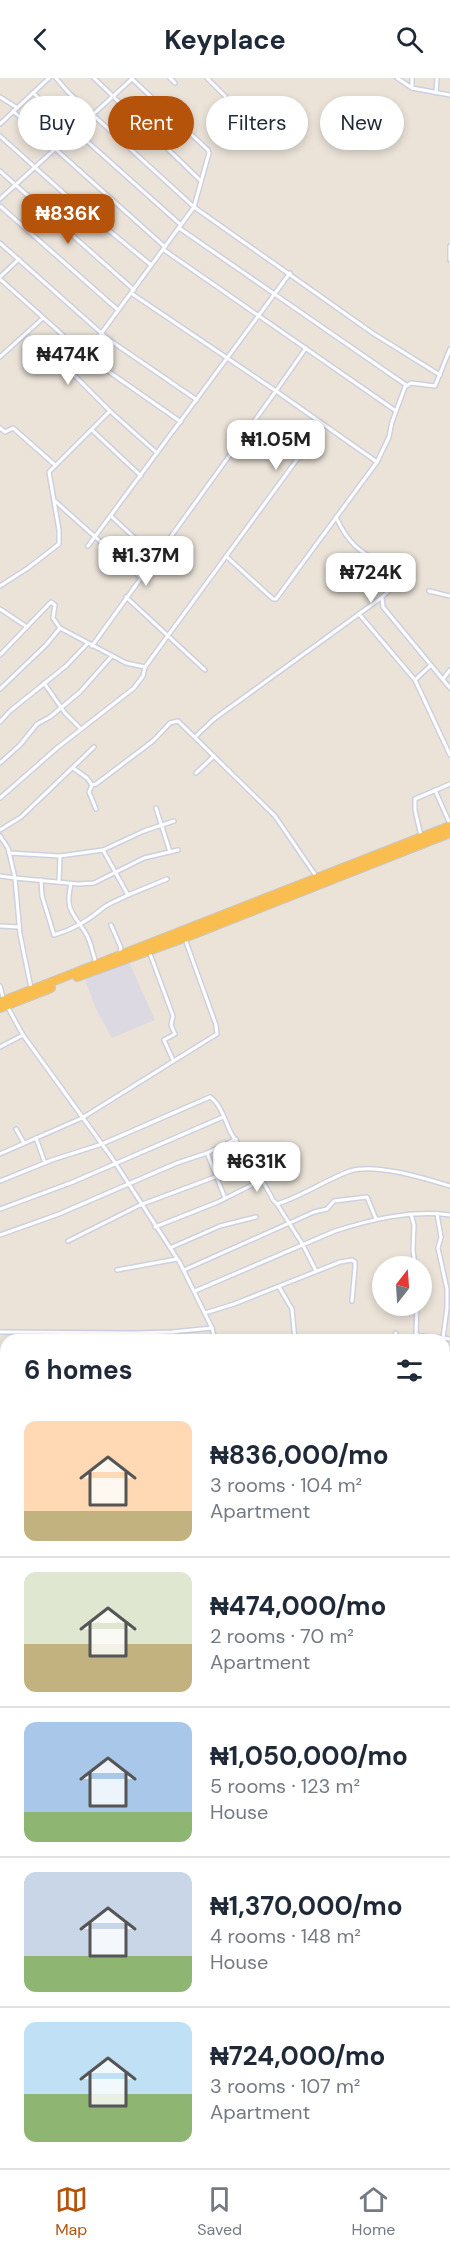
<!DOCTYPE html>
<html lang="en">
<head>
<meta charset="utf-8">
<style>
	:root { --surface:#fff; --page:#f6f6f7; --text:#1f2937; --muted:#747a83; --line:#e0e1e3; --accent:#b45309 }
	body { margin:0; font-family:"DM Sans",sans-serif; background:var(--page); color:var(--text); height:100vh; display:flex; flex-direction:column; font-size:22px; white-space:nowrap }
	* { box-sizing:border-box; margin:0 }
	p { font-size:20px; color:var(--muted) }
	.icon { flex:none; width:33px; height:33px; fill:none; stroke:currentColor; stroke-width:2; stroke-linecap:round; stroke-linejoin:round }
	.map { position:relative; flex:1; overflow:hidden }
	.drawer { position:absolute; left:0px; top:1256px; width:450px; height:836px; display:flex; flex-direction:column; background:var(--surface); border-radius:18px 18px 0 0; box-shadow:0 3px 9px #0003 }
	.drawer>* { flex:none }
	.banner { position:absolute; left:18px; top:18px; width:414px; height:54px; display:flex; gap:12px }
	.needle { width:39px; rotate:17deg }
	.controls { position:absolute; left:372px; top:1178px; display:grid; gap:12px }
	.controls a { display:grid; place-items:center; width:60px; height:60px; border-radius:50%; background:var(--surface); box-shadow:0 3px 9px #0003; font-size:30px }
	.price { position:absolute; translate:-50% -51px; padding:0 14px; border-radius:12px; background:#fff; color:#222; font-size:20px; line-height:39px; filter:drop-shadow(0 2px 3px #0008) }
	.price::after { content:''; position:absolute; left:50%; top:36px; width:18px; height:14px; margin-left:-9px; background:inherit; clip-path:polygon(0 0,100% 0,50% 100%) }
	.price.on { background:var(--accent); color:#fff }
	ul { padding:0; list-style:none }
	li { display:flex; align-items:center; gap:18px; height:150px; padding:0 24px }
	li+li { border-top:2px solid var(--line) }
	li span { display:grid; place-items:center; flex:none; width:168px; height:120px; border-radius:12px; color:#555 }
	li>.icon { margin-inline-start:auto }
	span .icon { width:72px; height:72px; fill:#fffc; stroke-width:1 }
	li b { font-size:26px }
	h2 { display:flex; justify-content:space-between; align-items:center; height:72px; padding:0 24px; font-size:26px }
	.chip { padding:0 21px; border-radius:27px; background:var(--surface); box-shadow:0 3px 9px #0003; font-size:21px; line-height:54px }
	.chip.on { background:var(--accent); color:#fff }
	header { display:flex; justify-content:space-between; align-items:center; height:78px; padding:0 24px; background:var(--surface); font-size:27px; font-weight:700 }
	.tabs { display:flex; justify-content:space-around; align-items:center; height:84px; border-top:2px solid var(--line); background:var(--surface); font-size:16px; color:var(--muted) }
	.tabs a { display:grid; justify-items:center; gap:3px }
	.tabs .on { color:var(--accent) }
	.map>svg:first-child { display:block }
	.industrial { fill:#dcd9e2 }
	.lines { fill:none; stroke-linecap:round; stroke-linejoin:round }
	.minor-casing { stroke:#cdd0e1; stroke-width:6 }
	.trunk-casing { stroke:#c7c7c7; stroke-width:10 }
	.minor { stroke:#fff; stroke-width:3 }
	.trunk { stroke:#fabe50; stroke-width:8 }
</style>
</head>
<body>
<header><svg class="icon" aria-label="back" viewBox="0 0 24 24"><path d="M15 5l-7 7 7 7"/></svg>Keyplace<svg class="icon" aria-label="search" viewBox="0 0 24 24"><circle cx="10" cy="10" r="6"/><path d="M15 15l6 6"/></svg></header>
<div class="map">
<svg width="450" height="2090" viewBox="0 0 450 2090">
	<rect width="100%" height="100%" fill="#ebe3d8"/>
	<!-- industrial -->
	<polygon class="industrial" points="129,884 155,942 112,960 96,931 85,901"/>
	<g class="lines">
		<defs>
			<g id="minor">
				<polyline points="56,0 68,14 194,129 374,256 440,297"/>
				<polyline points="94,0 201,103"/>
				<polyline points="131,0 208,72 209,75 194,129 89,272 70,293 110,333 157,375"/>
				<polyline points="170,0 175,5"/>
				<polyline points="207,0 225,18"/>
				<polyline points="397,0 412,10 450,17"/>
				<polyline points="412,10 412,0"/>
				<polyline points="33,15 181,147"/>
				<polyline points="436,15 437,0"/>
				<polyline points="0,19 16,29"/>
				<polyline points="13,33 165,169"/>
				<polyline points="0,46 49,0"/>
				<polyline points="0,58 67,118 151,187"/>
				<polyline points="0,93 134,212"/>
				<polyline points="0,121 132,1"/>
				<polyline points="0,128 118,232"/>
				<polyline points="179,150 406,307"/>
				<polyline points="0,165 108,261 197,322"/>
				<polyline points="450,168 450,182"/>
				<polyline points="164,172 396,333"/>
				<polyline points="0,199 19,181"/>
				<polyline points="0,201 85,277 181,344"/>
				<polyline points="306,270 276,313 377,384 389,359 392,344 405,309 411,305 435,308 450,271"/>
				<polyline points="0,279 43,240"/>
				<polyline points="0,350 5,354 13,350 55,387"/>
				<polyline points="92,352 141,398"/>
				<polyline points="55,423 140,499"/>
				<polyline points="111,438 155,479"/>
				<path d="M336,439C353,477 371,477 402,498L400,503L382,519L383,529L450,610"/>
				<polyline points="88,468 290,195"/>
				<polyline points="226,478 273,521 276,521 377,384"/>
				<polyline points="0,508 28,490 59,466 59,452 49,394 110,333"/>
				<polyline points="429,513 450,518"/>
				<polyline points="126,519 205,592"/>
				<polyline points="0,531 27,549"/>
				<polyline points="359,536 415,602 450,677"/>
				<polyline points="92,568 276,313 131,215"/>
				<polyline points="0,577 51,524 55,527 53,540 60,550 126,585 145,589 323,346"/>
				<polyline points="443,601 450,592"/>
				<polyline points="415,602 431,587"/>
				<polyline points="44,605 65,635 80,650"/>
				<polyline points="0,611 46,567 60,550"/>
				<polyline points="0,644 10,633 66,588 88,565"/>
				<polyline points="195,659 214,641 381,520"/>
				<polyline points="0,685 20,667 37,646 50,639 80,614 111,579"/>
				<polyline points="73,690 87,700 92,707 96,706 153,663 170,645 178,643 275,738 316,798"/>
				<polyline points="196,695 214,678"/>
				<polyline points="92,707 89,714 96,731"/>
				<polyline points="435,712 450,746"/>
				<polyline points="0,720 57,670 134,610 143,598 145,589"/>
				<polyline points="156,730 170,774"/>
				<polyline points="0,752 21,739 94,669"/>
				<polyline points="0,758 8,770 15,800 0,798"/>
				<polyline points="421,758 415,732 415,721 450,706"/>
				<polyline points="103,772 128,817 167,801"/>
				<polyline points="9,775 60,778 103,772 144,753 174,743"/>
				<path d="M41,802L42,818L54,857C72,852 89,842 103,830C109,825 121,821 128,817"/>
				<polyline points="59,804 60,778"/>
				<path d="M71,806C65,831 72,834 85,854C91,863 93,876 96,886"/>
				<polyline points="111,847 121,870 119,876"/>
				<polyline points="0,848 19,849"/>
				<polyline points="149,873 173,938 171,947 175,956 164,962 173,982"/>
				<polyline points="0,908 4,923"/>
				<polyline points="31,910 20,856 15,800 78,806 94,805 144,780 178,772"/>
				<polyline points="7,928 23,957 112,1080 180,1185 212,1250 215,1262"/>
				<polyline points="0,969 23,957"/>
				<polyline points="16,1051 24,1065"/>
				<polyline points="36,1060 45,1085"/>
				<polyline points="207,1075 225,1120"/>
				<polyline points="0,1076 82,1040 217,956 216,947 185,861"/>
				<path d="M0,1103L52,1082L102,1066L210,1019C221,1026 225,1043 231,1055C245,1078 261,1098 273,1122L277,1126C303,1118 325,1102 350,1093C375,1085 424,1100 450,1108"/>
				<polyline points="277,1126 303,1167 316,1193"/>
				<polyline points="0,1131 73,1104 223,1039"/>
				<polyline points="411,1136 414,1147 413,1172 415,1188"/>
				<polyline points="437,1136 441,1159 438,1170 447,1211 447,1230 443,1260 450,1261"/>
				<polyline points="155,1149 218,1124 262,1102"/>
				<polyline points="0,1157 59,1136 177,1085 207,1075 236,1061"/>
				<polyline points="68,1163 140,1127 215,1099"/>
				<polyline points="170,1170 220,1148 256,1139"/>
				<polyline points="117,1192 177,1181"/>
				<polyline points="184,1192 314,1134 327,1131 334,1123 367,1119 376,1141"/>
				<polyline points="279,1209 292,1231 295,1262"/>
				<path d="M195,1213L335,1153C373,1141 410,1132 450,1137"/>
				<polyline points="417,1227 416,1255 419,1258 443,1260"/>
				<polyline points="205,1235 234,1226 340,1184 352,1182 355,1184 355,1189 352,1223"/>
				<polyline points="0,1254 133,1255 172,1254 212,1250"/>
				<polyline points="133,1255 133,1262"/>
				<polyline points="278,1262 301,1262"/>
				<polyline points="392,1262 396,1255"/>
				<polyline points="444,1285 450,1286"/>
				<polyline points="0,1315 6,1317"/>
				<polyline points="0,1345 6,1345"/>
				<polyline points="0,1372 6,1376"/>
				<polyline points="444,1392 450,1392"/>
				<polyline points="444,1482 450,1483"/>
				<polyline points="0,1511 6,1503"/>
				<polyline points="0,1542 6,1537"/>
				<polyline points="0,1645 6,1618"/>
				<polyline points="0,1676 4,1702"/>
				<polyline points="444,1714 445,1705"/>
				<polyline points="0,1749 6,1748"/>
				<polyline points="0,1797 6,1797"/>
				<polyline points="444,1830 450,1830"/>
				<polyline points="450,1857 450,1864"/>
				<polyline points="444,1933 450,1933"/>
				<polyline points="444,2032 450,2033"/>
				<polyline points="0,2036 6,2018"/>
				<polyline points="444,2060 450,2061"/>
				<polyline points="0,2074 6,2075"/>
				<polyline points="74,2085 89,2090"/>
				<polyline points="162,2085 178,2090"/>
				<polyline points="237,2085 253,2090"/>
				<polyline points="433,2085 439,2090"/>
				<polyline points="11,2090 13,2085"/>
				<polyline points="36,2090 38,2085"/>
				<polyline points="267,2090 268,2085"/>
				<polyline points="442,2090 450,2075"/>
			</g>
			<g id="trunk">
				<polyline points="77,899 184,860 450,755"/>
				<polyline points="0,924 450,748"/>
				<polyline points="0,930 51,910"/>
			</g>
		</defs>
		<!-- minor casing -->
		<use href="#minor" class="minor-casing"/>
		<!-- trunk casing -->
		<use href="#trunk" class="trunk-casing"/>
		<!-- minor -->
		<use href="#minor" class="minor"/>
		<!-- trunk -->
		<use href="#trunk" class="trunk"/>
	</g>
</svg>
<div class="controls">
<a><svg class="needle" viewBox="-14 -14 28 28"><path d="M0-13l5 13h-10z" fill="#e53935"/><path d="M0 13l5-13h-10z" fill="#747a83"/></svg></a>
</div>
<b class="price on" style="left:68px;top:167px">₦836K</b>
<b class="price" style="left:68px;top:308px">₦474K</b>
<b class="price" style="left:276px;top:393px">₦1.05M</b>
<b class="price" style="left:146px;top:509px">₦1.37M</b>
<b class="price" style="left:371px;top:526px">₦724K</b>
<b class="price" style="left:257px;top:1115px">₦631K</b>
<div class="banner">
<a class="chip">Buy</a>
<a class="chip on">Rent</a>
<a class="chip">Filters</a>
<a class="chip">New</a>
</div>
<section class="drawer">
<h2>6 homes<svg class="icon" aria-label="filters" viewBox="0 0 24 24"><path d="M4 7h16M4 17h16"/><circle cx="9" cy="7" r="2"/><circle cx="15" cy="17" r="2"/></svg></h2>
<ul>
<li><span style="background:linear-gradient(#ffd9b3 75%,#c2b280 0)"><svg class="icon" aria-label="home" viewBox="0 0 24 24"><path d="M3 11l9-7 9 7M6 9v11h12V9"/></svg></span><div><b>₦836,000/mo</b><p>3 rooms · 104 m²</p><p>Apartment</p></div></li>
<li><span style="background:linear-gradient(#dfe7d0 60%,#c2b280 0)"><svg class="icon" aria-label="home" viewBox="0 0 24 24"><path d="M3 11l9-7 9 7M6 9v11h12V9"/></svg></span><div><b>₦474,000/mo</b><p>2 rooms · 70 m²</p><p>Apartment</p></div></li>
<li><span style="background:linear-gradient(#a9c7e8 75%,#8fb573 0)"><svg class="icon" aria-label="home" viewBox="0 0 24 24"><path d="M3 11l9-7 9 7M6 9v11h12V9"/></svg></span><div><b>₦1,050,000/mo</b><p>5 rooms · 123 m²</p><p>House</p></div></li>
<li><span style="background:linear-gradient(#c9d6e8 70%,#8fb573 0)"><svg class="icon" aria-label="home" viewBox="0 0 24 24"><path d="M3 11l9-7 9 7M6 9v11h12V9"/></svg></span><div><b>₦1,370,000/mo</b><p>4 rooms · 148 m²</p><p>House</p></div></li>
<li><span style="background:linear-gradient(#bfe0f5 60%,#8fb573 0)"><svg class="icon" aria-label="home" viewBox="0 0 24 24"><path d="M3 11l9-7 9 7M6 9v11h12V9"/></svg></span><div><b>₦724,000/mo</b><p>3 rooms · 107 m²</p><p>Apartment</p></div></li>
</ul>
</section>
</div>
<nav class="tabs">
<a class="on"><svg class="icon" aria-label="map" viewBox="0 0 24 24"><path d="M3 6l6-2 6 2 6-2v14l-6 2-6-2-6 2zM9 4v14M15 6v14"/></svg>Map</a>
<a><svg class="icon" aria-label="saved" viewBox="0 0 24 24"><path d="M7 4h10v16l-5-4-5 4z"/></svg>Saved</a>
<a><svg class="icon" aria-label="home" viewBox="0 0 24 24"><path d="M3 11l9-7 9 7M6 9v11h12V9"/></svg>Home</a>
</nav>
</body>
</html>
